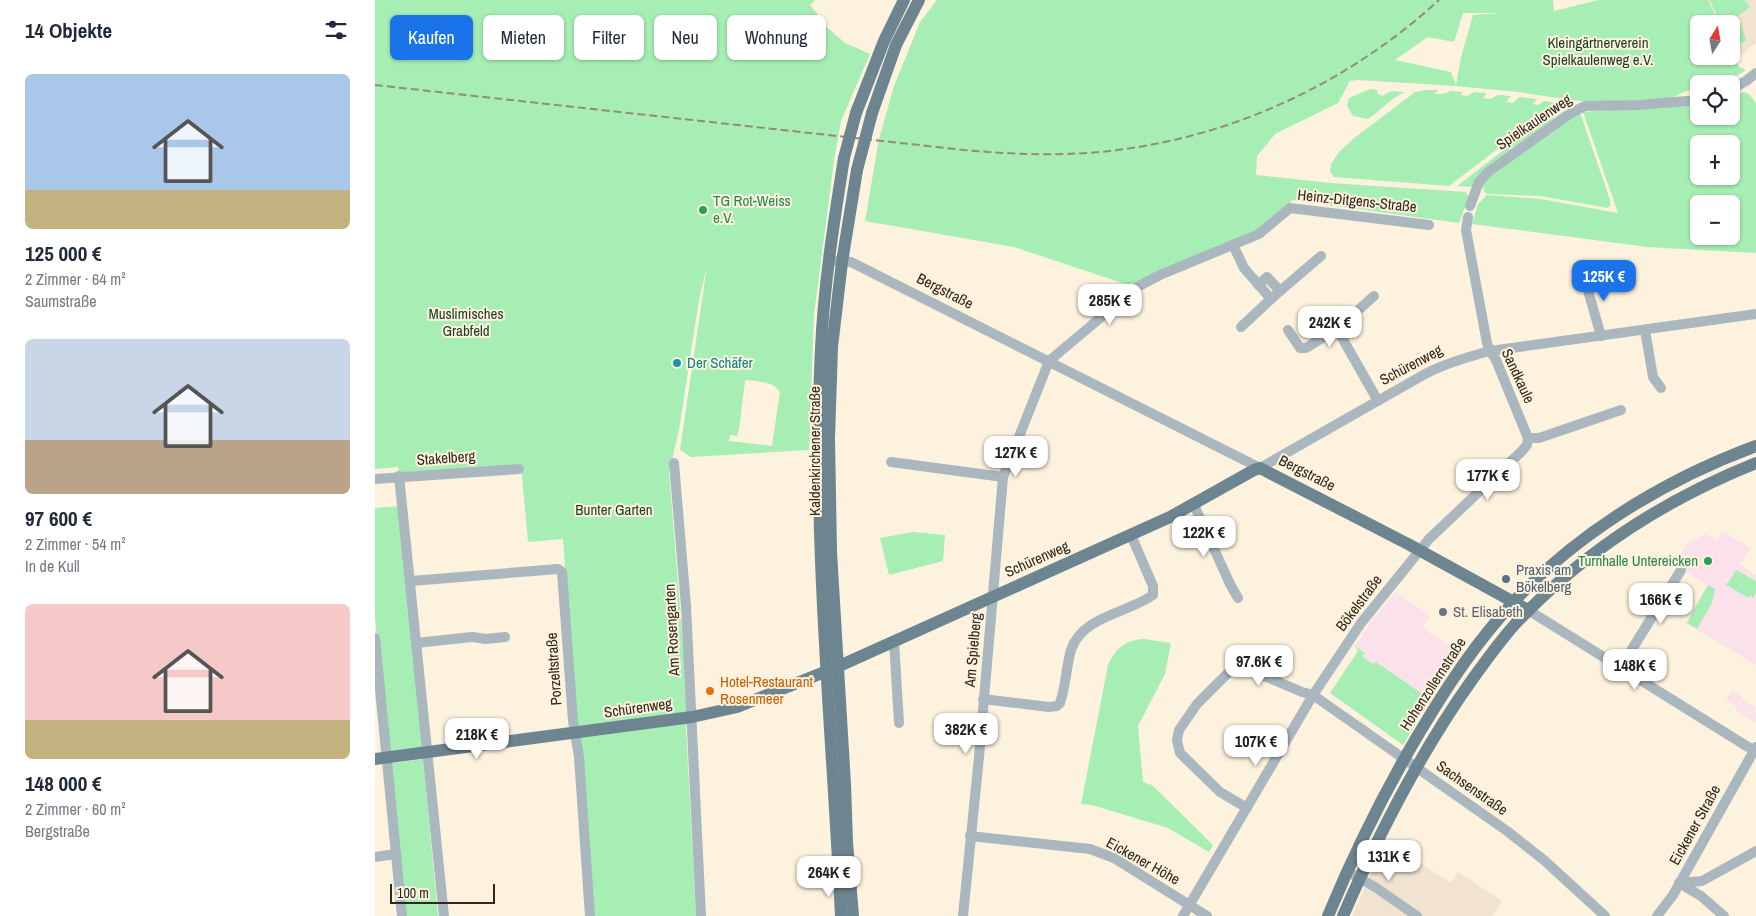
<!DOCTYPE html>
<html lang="de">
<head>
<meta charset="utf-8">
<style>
	:root { --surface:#fff; --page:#f6f6f7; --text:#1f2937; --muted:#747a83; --accent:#1a73e8 }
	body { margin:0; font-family:"Archivo Narrow",sans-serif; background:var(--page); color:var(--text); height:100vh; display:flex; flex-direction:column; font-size:19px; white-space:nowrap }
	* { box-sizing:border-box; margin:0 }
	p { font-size:16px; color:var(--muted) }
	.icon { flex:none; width:28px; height:28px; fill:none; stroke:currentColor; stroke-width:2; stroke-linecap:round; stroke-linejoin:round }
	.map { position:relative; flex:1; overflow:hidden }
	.details { display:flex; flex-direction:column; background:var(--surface); width:375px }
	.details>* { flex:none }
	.banner { position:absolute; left:15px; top:15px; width:475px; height:45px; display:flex; gap:10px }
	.needle { width:32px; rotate:11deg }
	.fabs { position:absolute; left:1315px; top:15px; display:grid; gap:10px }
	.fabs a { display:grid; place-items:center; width:50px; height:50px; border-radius:8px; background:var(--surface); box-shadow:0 1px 4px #0004; font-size:25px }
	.scale { position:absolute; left:15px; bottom:12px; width:105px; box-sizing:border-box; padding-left:5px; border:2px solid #2e281e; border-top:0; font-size:14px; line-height:18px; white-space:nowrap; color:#2e281e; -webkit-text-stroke:4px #fdf2dd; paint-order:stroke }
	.price { position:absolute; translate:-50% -42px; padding:0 11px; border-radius:10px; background:#fff; color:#222; font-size:16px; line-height:32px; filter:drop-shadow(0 1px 2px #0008) }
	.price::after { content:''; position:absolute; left:50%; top:30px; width:15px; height:11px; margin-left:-8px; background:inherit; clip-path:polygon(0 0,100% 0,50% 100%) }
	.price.on { background:var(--accent); color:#fff }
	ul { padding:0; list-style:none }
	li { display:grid; align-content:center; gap:10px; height:265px; padding:0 25px }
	li span { display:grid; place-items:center; height:155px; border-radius:8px; color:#555 }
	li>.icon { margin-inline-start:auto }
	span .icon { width:90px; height:90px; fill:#fffc; stroke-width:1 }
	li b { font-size:21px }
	h2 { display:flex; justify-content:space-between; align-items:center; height:60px; padding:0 25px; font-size:21px }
	.chip { padding:0 18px; border-radius:8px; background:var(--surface); box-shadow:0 1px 4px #0004; font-size:18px; line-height:45px }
	.chip.on { background:var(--accent); color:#fff }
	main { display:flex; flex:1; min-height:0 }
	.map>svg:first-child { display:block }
	.commercial { fill:#f1e3d0 }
	.education { fill:#fbe1e9 }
	.green { fill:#a6eeb4; fill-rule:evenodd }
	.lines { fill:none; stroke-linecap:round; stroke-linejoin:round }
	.minor { stroke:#aab7be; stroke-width:10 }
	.major { stroke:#6d8590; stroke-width:12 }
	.rail { stroke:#938b7b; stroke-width:2; stroke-dasharray:8 4; stroke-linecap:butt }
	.major-bridge { stroke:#6d8590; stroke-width:12 }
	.leisure-dot { fill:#2e9e5b; stroke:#fdf2dd; stroke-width:2 }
	.culture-dot { fill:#0f9aa8; stroke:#fdf2dd; stroke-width:2 }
	.service-dot { fill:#5c6f8a; stroke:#fdf2dd; stroke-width:2 }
	.worship-dot { fill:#6b7280; stroke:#fdf2dd; stroke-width:2 }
	.food-dot { fill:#e8710a; stroke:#fdf2dd; stroke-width:2 }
	.labels { text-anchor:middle; stroke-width:4; stroke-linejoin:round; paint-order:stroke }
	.park-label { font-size:15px; fill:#193d22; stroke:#fdf2dd }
	.street-label { font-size:15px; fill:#2e281e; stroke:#fdf2dd }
	.leisure-label { font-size:15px; fill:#27864d; stroke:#fdf2dd; text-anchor:start }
	.culture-label { font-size:15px; fill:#0d838f; stroke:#fdf2dd; text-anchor:start }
	.service-label { font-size:15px; fill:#4e5e75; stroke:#fdf2dd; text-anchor:start }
	.worship-label { font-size:15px; fill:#5b616d; stroke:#fdf2dd; text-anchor:start }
	.food-label { font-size:15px; fill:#c56008; stroke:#fdf2dd; text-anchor:start }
</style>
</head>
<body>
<main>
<section class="details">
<h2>14 Objekte<svg class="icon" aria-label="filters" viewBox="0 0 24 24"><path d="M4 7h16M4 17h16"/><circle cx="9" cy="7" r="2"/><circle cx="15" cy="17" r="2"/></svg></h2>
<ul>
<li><span style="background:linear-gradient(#a9c7e8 75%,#c2b280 0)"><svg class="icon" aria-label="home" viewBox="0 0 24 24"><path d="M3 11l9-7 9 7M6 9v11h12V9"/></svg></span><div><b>125 000 €</b><p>2 Zimmer · 64 m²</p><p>Saumstraße</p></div></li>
<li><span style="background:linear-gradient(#c9d6e8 65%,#b9a48a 0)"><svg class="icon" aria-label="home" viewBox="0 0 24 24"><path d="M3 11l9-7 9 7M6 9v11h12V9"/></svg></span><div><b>97 600 €</b><p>2 Zimmer · 54 m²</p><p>In de Kull</p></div></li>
<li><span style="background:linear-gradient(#f6c9c9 75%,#c2b280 0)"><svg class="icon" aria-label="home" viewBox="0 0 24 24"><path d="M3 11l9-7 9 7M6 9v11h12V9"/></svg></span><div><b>148 000 €</b><p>2 Zimmer · 60 m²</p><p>Bergstraße</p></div></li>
</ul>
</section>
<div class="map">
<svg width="1381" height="916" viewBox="0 0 1381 916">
	<rect width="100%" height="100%" fill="#fdf2dd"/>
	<!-- commercial -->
	<g class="commercial">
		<polygon points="1333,0 1381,0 1381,43 1360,60 1356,51 1356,24 1344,24"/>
		<polygon points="1008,847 1040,864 1042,861 1076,883 1083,872 1127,901 1117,916 977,916"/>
	</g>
	<!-- education -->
	<g class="education">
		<polygon points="1347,531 1377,548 1364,564 1381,575 1381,665 1311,623 1332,585 1300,565 1312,544 1331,534 1342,540"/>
		<polygon points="1021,592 1055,616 1047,628 1084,652 1055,699 1002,662 998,664 987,656 989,653 980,646 999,618"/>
		<polygon points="1357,690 1368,696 1367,699 1380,708 1381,707 1379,712 1381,713 1381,723 1361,710 1362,707 1351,700"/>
	</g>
	<!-- green -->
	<g class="green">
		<path d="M0,0H440L435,5L446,18L448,24L470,43L495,54L466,121L459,161L439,315L434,450L316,457L305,450L332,266L324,300L304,430L294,472L313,706L311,728L321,916H218L201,722L188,539L153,542L146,465L24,474L23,467L0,469ZM372,380C383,382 399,381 405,392L397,446L354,441L355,435L362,436L364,429L370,381Z"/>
		<path d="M562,0H1178L1179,11L1223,0H1333L1344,24H1324V56H1356V51L1364,67L1371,70C1352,82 1347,84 1324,84V88L1309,92L1296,98L1227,102L1204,101L1143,92L1081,86L982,80L975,81L963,103L900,134L882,156L881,175L956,183L1091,192L1094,197L1084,223L918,200L886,228L753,285L639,247L490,221L504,139L519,86L545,22ZM1088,13H1125L1098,15L1086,57L1081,85L1076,72L1020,60L1053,37L1079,42Z"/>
		<polygon points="1335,0 1369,0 1375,7 1363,16 1371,40 1357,50 1356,24 1345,24"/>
		<path d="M995,89L1003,90L1002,93L1007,96L1016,91L1030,92C1016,98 1006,110 993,119L978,116L972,106L974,98Z"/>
		<polygon points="1050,90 1063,90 1060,94 1067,94 1076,91 1088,92 1085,95 1092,96 1099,92 1112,93 1108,98 1115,99 1123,95 1136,96 1131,102 1138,103 1144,97 1162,99 1157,104 1163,105 1169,101 1183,103 1074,186 959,177 955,172 956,164 964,152 978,139 1040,92"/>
		<path d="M1368,92L1374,94L1381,103V253L1272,247L1097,224L1103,204L1112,195L1166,199L1243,213L1208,112L1324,104V116H1356V98ZM1324,144H1356V176H1324ZM1324,204H1356V236H1324Z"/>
		<polygon points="1189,111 1191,111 1098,187 1082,186 1170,118 1176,115 1179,118"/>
		<path d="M1205,114L1206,115L1235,200C1236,204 1236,206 1232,208L1166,196L1112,194L1108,191L1110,187L1103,190L1109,181L1193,118Z"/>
		<polygon points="25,506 47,748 14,752 0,618 0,508"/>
		<polygon points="538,532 570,535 568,561 514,575 505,538"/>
		<polygon points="1361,570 1381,581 1381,592 1378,598 1375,596 1373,598 1350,584 1353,583"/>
		<polygon points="1333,585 1340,589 1337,603 1322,629 1312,623"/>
		<path d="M769,639L796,643L790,674L763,726L768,782L777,785L838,845L834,852L793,828L717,805L706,804L733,665C740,649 750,640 769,639Z"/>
		<polygon points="980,646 990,653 987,656 998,664 1001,662 1055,699 1028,745 955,693 983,651"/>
		<polygon points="48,759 63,916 28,916 13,764"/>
	</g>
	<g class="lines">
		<!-- minor -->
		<g class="minor">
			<polyline points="1356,89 1371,81 1381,73"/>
			<polyline points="1095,206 1104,182 1113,172 1196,113 1210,106 1263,105 1324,100"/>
			<polyline points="1093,217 1091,230 1112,343 1115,351 1121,360 1153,438"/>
			<polyline points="858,245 869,268 896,299 905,291 892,277 883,285"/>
			<path d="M460,261L476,262L885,468L1050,374C1071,363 1092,357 1115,351L1381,314"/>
			<polyline points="1213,269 1210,280 1226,336"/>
			<polyline points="905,291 946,256"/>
			<polyline points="866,327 896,299"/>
			<polyline points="962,329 1003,401"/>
			<polyline points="913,330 925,348 931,348 962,329 999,296"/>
			<polyline points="1270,330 1278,377 1286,388"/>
			<polyline points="1153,438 1164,438 1246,410"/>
			<polyline points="516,462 628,477"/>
			<polyline points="299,463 311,606 326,916"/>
			<polyline points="24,476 69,916"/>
			<polyline points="0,479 144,469"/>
			<polyline points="819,505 855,584 863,598"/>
			<polyline points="36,581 183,569 187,572 198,721 204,757 215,916"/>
			<polyline points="1153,610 1381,752"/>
			<polyline points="0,638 27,916"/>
			<polyline points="519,641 524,723"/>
			<polyline points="41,643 97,637 111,639 130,637"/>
			<polyline points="1246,667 1306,570"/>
			<path d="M608,699L674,707L682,706L685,703C691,686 691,667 696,650C707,616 753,613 778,595V586L756,535"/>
			<polyline points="872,808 845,792 805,753 802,740 804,730 822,704 853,673 863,667 868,667 927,692 938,695 1132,831 1170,861 1230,916"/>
			<polyline points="595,836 715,849 739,858 832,916"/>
			<polyline points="0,857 21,854"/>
			<polyline points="972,871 1000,887 1042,916"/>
			<polyline points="1304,883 1327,881 1381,851"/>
			<polyline points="1304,883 1326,896 1349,916"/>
			<polyline points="588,916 604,757 628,477 674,361 762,287 785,275 884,234 915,208 1054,225"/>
			<polyline points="808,916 938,695 986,623 1054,539 1147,451 1152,445 1153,438"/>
			<polyline points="1282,916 1298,895 1381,747"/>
		</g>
		<!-- major -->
		<g class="major">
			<polyline points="481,113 509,41 529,0"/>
			<polyline points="497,113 521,45 544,0"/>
			<polyline points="0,759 317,717 362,707 462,667 795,517 879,470 885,468 1033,544 1153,610"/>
			<path d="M466,916C457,727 437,537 446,348C449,284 459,221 469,158"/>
			<polyline points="478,916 472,842 470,784 456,552 454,438 457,347 467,262 482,170"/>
			<path d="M953,916C977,858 1005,801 1036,747C1063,701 1091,656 1126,616C1192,539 1286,481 1381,446"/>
			<path d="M968,916C1004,833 1046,751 1099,677C1113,658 1127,638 1143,621C1210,551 1291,499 1381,463"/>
		</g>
		<!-- rail -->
		<path class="rail" d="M0,85L589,150C634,154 679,156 725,152C851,140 970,86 1064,0"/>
		<!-- major-bridge -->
		<g class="major-bridge">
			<polyline points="469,158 481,113"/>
			<polyline points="482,170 497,113"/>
		</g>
	</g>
	<!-- markers -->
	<g class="leisure-dot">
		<circle cx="328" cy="210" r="5"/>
		<circle cx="1333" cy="561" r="5"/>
	</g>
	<circle class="culture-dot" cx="302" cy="363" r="5"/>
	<circle class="service-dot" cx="1131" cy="579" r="5"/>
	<circle class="worship-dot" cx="1068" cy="612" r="5"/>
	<circle class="food-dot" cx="335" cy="691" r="5"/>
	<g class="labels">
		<!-- park labels -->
		<g class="park-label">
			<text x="1223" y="48">Kleingärtnerverein<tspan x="1223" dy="17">Spielkaulenweg e.V.</tspan></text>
			<text x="91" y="319">Muslimisches<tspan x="91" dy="17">Grabfeld</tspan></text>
			<text x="239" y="515">Bunter Garten</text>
		</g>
		<!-- street labels -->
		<g class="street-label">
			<text transform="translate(1159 122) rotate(-34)" y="5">Spielkaulenweg</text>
			<text transform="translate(982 201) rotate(6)" y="5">Heinz-Ditgens-Straße</text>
			<text transform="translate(570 291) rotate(27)" y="5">Bergstraße</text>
			<text transform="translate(1036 365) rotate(-28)" y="5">Schürenweg</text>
			<text transform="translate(1143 376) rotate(65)" y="5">Sandkaule</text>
			<text transform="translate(440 451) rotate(-90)" y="5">Kaldenkirchener Straße</text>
			<text transform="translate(71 458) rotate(-4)" y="5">Stakelberg</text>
			<text transform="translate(932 473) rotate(27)" y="5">Bergstraße</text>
			<text transform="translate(662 559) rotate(-24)" y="5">Schürenweg</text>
			<text transform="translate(984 603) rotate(-53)" y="5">Bökelstraße</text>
			<text transform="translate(297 630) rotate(-93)" y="5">Am Rosengarten</text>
			<text transform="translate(598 650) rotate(-85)" y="5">Am Spielberg</text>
			<text transform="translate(179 669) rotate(-94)" y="5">Porzeltstraße</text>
			<text transform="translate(1058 684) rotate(-57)" y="5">Hohenzollernstraße</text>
			<text transform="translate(263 708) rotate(-8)" y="5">Schürenweg</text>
			<text transform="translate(1097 788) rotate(35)" y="5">Sachsenstraße</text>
			<text transform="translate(1320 825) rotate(-61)" y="5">Eickener Straße</text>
			<text transform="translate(768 861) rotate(29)" y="5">Eickener Höhe</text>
		</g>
		<!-- leisure labels -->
		<g class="leisure-label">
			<text x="338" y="206">TG Rot-Weiss<tspan x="338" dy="17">e.V.</tspan></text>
			<text x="1323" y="566" text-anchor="end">Turnhalle Untereicken</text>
		</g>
		<!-- culture labels -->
		<g class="culture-label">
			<text x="312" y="368">Der Schäfer</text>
		</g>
		<!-- service labels -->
		<g class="service-label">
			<text x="1141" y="575">Praxis am<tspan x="1141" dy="17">Bökelberg</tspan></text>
		</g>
		<!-- worship labels -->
		<g class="worship-label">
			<text x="1078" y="617">St. Elisabeth</text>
		</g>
		<!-- food labels -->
		<g class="food-label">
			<text x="345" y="687">Hotel-Restaurant<tspan x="345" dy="17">Rosenmeer</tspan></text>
		</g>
	</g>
</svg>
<div class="fabs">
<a><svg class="needle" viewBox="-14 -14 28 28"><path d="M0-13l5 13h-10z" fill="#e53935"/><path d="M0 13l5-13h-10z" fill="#747a83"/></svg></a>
<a><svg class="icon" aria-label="locate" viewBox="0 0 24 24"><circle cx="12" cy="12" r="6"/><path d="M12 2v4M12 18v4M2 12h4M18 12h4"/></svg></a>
<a>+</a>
<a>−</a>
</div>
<div class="scale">100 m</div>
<b class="price on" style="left:1229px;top:302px">125K €</b>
<b class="price" style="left:735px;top:326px">285K €</b>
<b class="price" style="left:955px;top:348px">242K €</b>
<b class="price" style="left:641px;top:478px">127K €</b>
<b class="price" style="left:1113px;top:501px">177K €</b>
<b class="price" style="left:829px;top:558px">122K €</b>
<b class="price" style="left:1286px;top:625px">166K €</b>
<b class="price" style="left:884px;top:687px">97.6K €</b>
<b class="price" style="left:1260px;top:691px">148K €</b>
<b class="price" style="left:591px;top:755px">382K €</b>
<b class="price" style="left:102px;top:760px">218K €</b>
<b class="price" style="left:881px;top:767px">107K €</b>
<b class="price" style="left:1014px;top:882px">131K €</b>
<b class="price" style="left:454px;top:898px">264K €</b>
<div class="banner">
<a class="chip on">Kaufen</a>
<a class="chip">Mieten</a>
<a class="chip">Filter</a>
<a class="chip">Neu</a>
<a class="chip">Wohnung</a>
</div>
</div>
</main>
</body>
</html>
